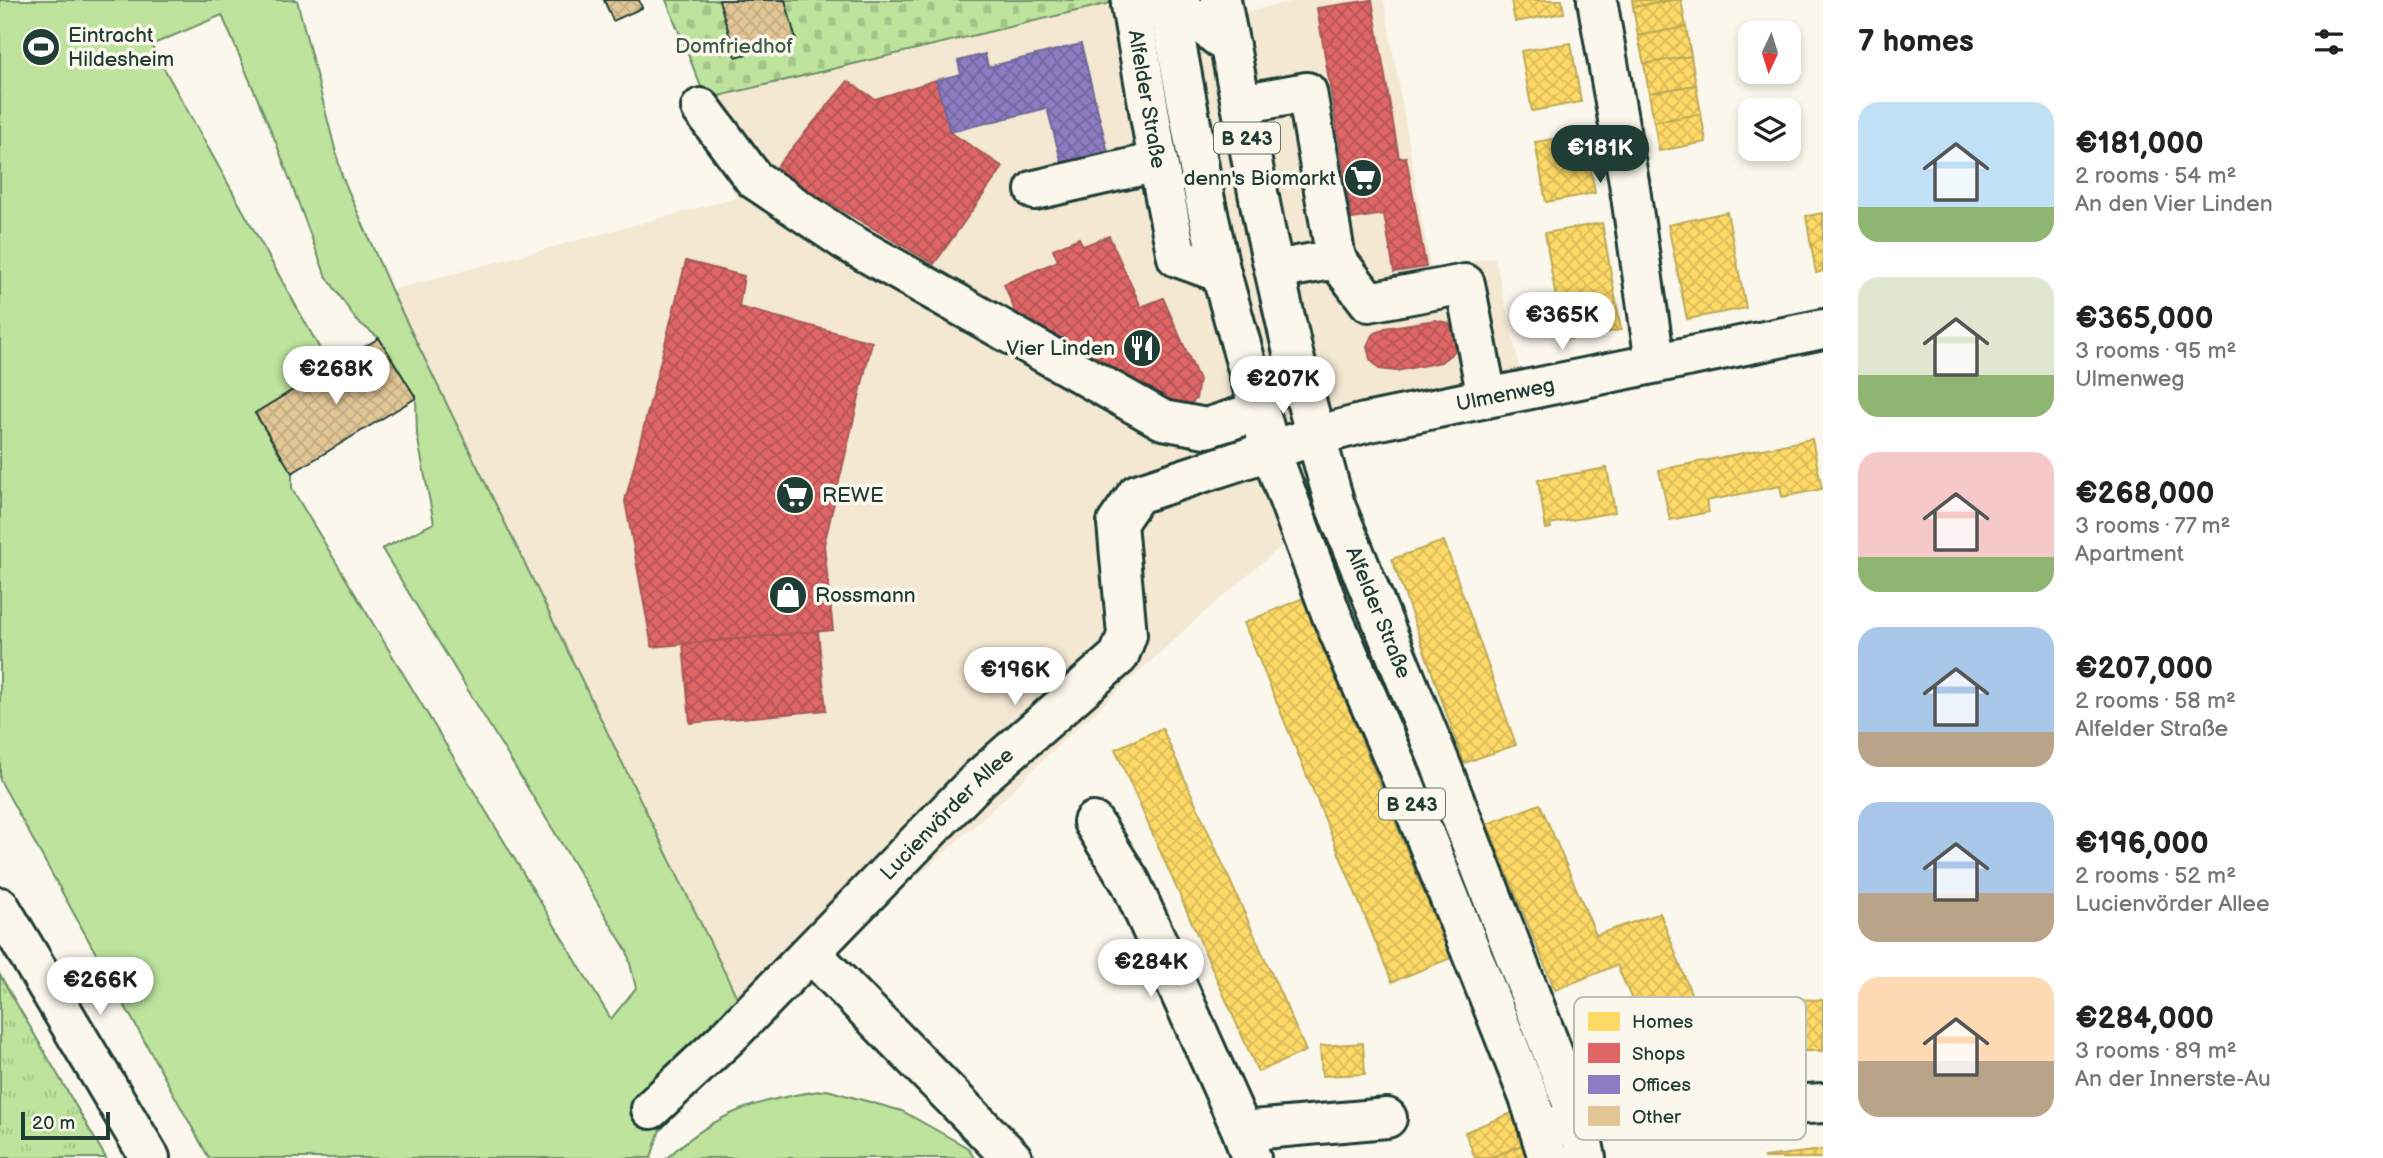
<!DOCTYPE html>
<html lang="en">
<head>
<meta charset="utf-8">
<style>
	:root { --surface:#fff; --page:#f6f6f6; --text:#222; --muted:#767676; --accent:#1f3d34 }
	body { margin:0; font-family:"Balsamiq Sans",sans-serif; background:var(--page); color:var(--text); height:100vh; display:flex; flex-direction:column; font-size:26px; white-space:nowrap }
	* { box-sizing:border-box; margin:0 }
	p { font-size:23px; color:var(--muted) }
	.icon { flex:none; width:38px; height:38px; fill:none; stroke:currentColor; stroke-width:2; stroke-linecap:round; stroke-linejoin:round }
	.map { position:relative; flex:1; overflow:hidden }
	.panel { display:flex; flex-direction:column; background:var(--surface); width:560px }
	.panel>* { flex:none }
	.needle { width:46px; rotate:184deg }
	.buttons { position:absolute; left:1738px; top:21px; display:grid; gap:14px }
	.buttons a { display:grid; place-items:center; width:63px; height:63px; border-radius:14px; background:var(--surface); box-shadow:0 4px 10px #0003; font-size:35px }
	.scale { position:absolute; left:21px; bottom:18px; width:89px; box-sizing:border-box; padding-left:7px; border:4px solid #1f3d34; border-top:0; font-size:19px; line-height:24px; white-space:nowrap; color:#1f3d34; -webkit-text-stroke:5px #fbf7ec; paint-order:stroke }
	.price { position:absolute; translate:-50% -60px; padding:0 16px; border-radius:24px; background:#fff; color:#222; font-size:23px; line-height:46px; filter:drop-shadow(0 2px 4px #0008) }
	.price::after { content:''; position:absolute; left:50%; top:42px; width:21px; height:16px; margin-left:-10px; background:inherit; clip-path:polygon(0 0,100% 0,50% 100%) }
	.price.on { background:var(--accent); color:#fff }
	ul { padding:0; list-style:none }
	li { display:flex; align-items:center; gap:21px; height:175px; padding:0 35px }
	li span { display:grid; place-items:center; flex:none; width:196px; height:140px; border-radius:21px; color:#555 }
	li>.icon { margin-inline-start:auto }
	span .icon { width:84px; height:84px; fill:#fffc; stroke-width:1 }
	li b { font-size:30px }
	h2 { display:flex; justify-content:space-between; align-items:center; height:84px; padding:0 35px; font-size:30px }
	main { display:flex; flex:1; min-height:0 }
	.map>svg:first-child { display:block }
	.built { fill:#f4e8d2 }
	.grass { fill:#bde39d; stroke:#6e9068; stroke-width:2; fill-rule:evenodd }
	.cemetery { fill:url(#cemetery-stones); stroke:#6e9068; stroke-width:2 }
	.park { fill:url(#park-tufts); stroke:#6e9068; stroke-width:2 }
	.homes { fill:url(#homes-cross-hatch); stroke:#bcaa57; stroke-width:2 }
	.shops { fill:url(#shops-cross-hatch); stroke:#a65a57; stroke-width:2 }
	.offices { fill:url(#offices-cross-hatch); stroke:#6d6998; stroke-width:2 }
	.building { fill:url(#building-cross-hatch); stroke:#1f3d34; stroke-width:2 }
	.lines { fill:none; stroke-linecap:round; stroke-linejoin:round }
	.minor-casing { stroke:#1f3d34; stroke-width:44 }
	.major-casing { stroke:#1f3d34; stroke-width:44 }
	.minor { stroke:#fbf7ec; stroke-width:38 }
	.major { stroke:#fbf7ec; stroke-width:38 }
	.labels { text-anchor:middle; stroke-width:7; stroke-linejoin:round; paint-order:stroke }
	.shield { fill:#fbf7ec; stroke:#61756b; stroke-width:2 }
	.shield-label { font-size:19px; font-weight:bold; fill:#1f3d34 }
	.poi-label { font-size:21px; fill:#1f3d34; stroke:#fbf7ec; text-anchor:start }
	.park-label { font-size:21px; fill:#3f5e49; stroke:#fbf7ec }
	.street-label { font-size:21px; fill:#1f3d34; stroke:#fbf7ec }
	.key { fill:#fbf7ec; stroke:#b9bfb5; stroke-width:2 }
	.key-label { font-size:19px; fill:#1f3d34 }
</style>
</head>
<body>
<main>
<div class="map">
<svg width="1823" height="1158" viewBox="0 0 1823 1158">
	<defs>
		<pattern id="cemetery-stones" width="16" height="16" patternUnits="userSpaceOnUse" patternTransform="scale(1.75)"><rect width="16" height="16" fill="#bde39d"/><path d="M2 7V4a2 2 0 0 1 4 0v3zM10 15v-3a2 2 0 0 1 4 0v3z" fill="#a2c488"/></pattern>
		<pattern id="park-tufts" width="24" height="20" patternUnits="userSpaceOnUse" patternTransform="scale(1.75)"><rect width="24" height="20" fill="#bde39d"/><path d="M3 7l-1-3M5 7V3M7 7l1-3M15 17l-1-3M17 17v-4M19 17l1-3" fill="none" stroke="#a2c488"/></pattern>
		<pattern id="homes-cross-hatch" width="8" height="8" patternUnits="userSpaceOnUse" patternTransform="scale(1.75)"><rect width="8" height="8" fill="#ffd966"/><path d="M0 0l8 8M0 8l8-8" fill="none" stroke="#dabb59"/></pattern>
		<pattern id="shops-cross-hatch" width="8" height="8" patternUnits="userSpaceOnUse" patternTransform="scale(1.75)"><rect width="8" height="8" fill="#e06666"/><path d="M0 0l8 8M0 8l8-8" fill="none" stroke="#b55555"/></pattern>
		<pattern id="offices-cross-hatch" width="8" height="8" patternUnits="userSpaceOnUse" patternTransform="scale(1.75)"><rect width="8" height="8" fill="#8e7cc3"/><path d="M0 0l8 8M0 8l8-8" fill="none" stroke="#73679f"/></pattern>
		<pattern id="building-cross-hatch" width="8" height="8" patternUnits="userSpaceOnUse" patternTransform="scale(1.75)"><rect width="8" height="8" fill="#e2c696"/><path d="M0 0l8 8M0 8l8-8" fill="none" stroke="#c1ab82"/></pattern>
	</defs>
	<rect width="100%" height="100%" fill="#fbf7ec"/>
	<filter id="ink" filterUnits="userSpaceOnUse"><feTurbulence type="fractalNoise" baseFrequency=".0143" numOctaves="2"/><feDisplacementMap in="SourceGraphic" scale="14" xChannelSelector="R" yChannelSelector="G"/><feConvolveMatrix kernelMatrix="1 2 1 2 8 2 1 2 1" color-interpolation-filters="sRGB"/></filter>
	<g filter="url(#ink)">
		<!-- built -->
		<polygon class="built" points="1123,0 1143,35 1299,0 1384,0 1431,270 1495,257 1522,380 1273,426 1306,525 1199,617 1052,751 1006,797 813,970 752,1028 391,290 736,198 706,99"/>
		<!-- grass -->
		<g class="grass">
			<path d="M0,0H297L342,176L392,292L752,1028L659,1132L651,1158H209L0,780ZM222,15L275,140L325,274L356,320L379,338L416,398L417,435L434,523L382,549L627,951L636,988L611,1019L292,489V473L255,413L330,367L151,45Z"/>
			<path d="M827,1090L902,1111L968,1148L974,1158H667C718,1111 759,1099 827,1090Z"/>
		</g>
		<!-- cemetery -->
		<polygon class="cemetery" points="666,0 1123,0 706,99"/>
		<!-- park -->
		<polygon class="park" points="0,975 106,1158 0,1158"/>
		<!-- homes -->
		<g class="homes">
			<polygon points="1511,0 1562,0 1564,13 1515,22"/>
			<polygon points="1632,0 1674,0 1633,7"/>
			<polygon points="1674,0 1681,0 1686,27 1638,36 1633,7"/>
			<polygon points="1686,27 1691,56 1644,64 1638,36"/>
			<polygon points="1571,43 1581,102 1532,111 1521,51"/>
			<polygon points="1691,56 1696,85 1649,93 1644,64"/>
			<polygon points="1696,85 1701,114 1654,122 1649,93"/>
			<polygon points="1701,114 1706,142 1659,151 1654,122"/>
			<polygon points="1585,134 1595,193 1546,202 1535,142"/>
			<polygon points="1727,212 1746,308 1687,319 1668,225"/>
			<polygon points="1823,213 1823,271 1816,273 1806,216"/>
			<polygon points="1602,223 1621,330 1563,340 1545,233"/>
			<polygon points="1812,439 1822,489 1782,497 1780,486 1706,501 1709,512 1670,520 1659,470"/>
			<polygon points="1607,468 1615,512 1550,524 1551,528 1546,529 1538,480"/>
			<polygon points="1444,541 1516,745 1464,763 1392,559"/>
			<polygon points="1303,598 1451,958 1392,982 1244,623"/>
			<polygon points="1162,728 1306,1051 1258,1072 1115,749"/>
			<polygon points="1540,804 1596,935 1660,913 1692,996 1823,1000 1823,1051 1654,1051 1617,965 1555,990 1487,824"/>
			<polygon points="1363,1043 1365,1074 1322,1076 1320,1046"/>
			<polygon points="1514,1112 1527,1143 1490,1158 1475,1158 1465,1132"/>
			<polygon points="1527,1143 1530,1158 1490,1158"/>
			<polygon points="1823,1150 1823,1158 1764,1158 1764,1157"/>
		</g>
		<!-- shops -->
		<g class="shops">
			<polygon points="1372,0 1399,158 1406,157 1426,267 1394,272 1384,214 1352,219 1317,8"/>
			<polygon points="936,80 950,132 1003,167 934,264 774,170 848,81 875,99"/>
			<polygon points="1109,236 1141,307 1163,298 1199,380 1196,399 1180,412 1023,331 1004,284 1058,261 1053,249 1079,238 1083,246"/>
			<polygon points="686,261 744,276 739,307 872,342 824,545 833,630 652,647 625,501"/>
			<polygon points="1435,320 1448,323 1456,331 1458,341 1454,352 1441,362 1396,371 1379,369 1370,359 1367,346 1372,335 1385,328"/>
			<polygon points="818,631 826,710 690,723 683,644"/>
		</g>
		<!-- offices -->
		<polygon class="offices" points="1081,44 1108,152 1062,164 1047,108 950,132 936,80 961,74 958,61 985,54 988,67"/>
		<!-- building -->
		<g class="building">
			<polygon points="604,0 639,0 642,8 613,21"/>
			<polygon points="719,0 785,0 796,40 736,57"/>
			<polygon points="379,338 416,398 292,473 255,413"/>
		</g>
		<g class="lines">
			<defs>
				<g id="minor">
					<path id="s1" d="M1157,0L1131,5L1158,162L1177,257L1221,273"/>
					<polyline points="1170,0 1230,46"/>
					<polyline points="1597,0 1629,182 1655,362"/>
					<polyline points="1241,104 1307,92 1336,259"/>
					<polyline points="701,108 754,179 846,241 1163,420 1206,428 1259,411"/>
					<polyline points="1035,190 1158,162"/>
					<polyline points="1275,270 1336,259 1369,302 1465,284 1487,398"/>
					<polyline points="1093,822 1131,883 1242,1131 1251,1158"/>
					<polyline points="0,907 150,1158"/>
					<polyline points="811,953 1012,1158"/>
					<path id="s2" d="M651,1109L729,1036L980,778L1119,656L1127,635L1117,523L1137,494L1315,436L1365,423L1823,329"/>
					<polyline points="1549,1129 1578,1118 1626,1106 1777,1106 1823,1103"/>
					<polyline points="1242,1131 1387,1118"/>
				</g>
				<g id="major">
					<polyline points="1168,0 1205,200 1221,273 1271,452 1332,616 1402,778 1530,1100 1548,1158"/>
					<path id="s3" d="M1221,0L1265,229L1294,357L1335,505L1442,768L1578,1118L1586,1158"/>
				</g>
			</defs>
			<!-- minor casing -->
			<use href="#minor" class="minor-casing"/>
			<!-- major casing -->
			<use href="#major" class="major-casing"/>
			<!-- minor -->
			<use href="#minor" class="minor"/>
			<!-- major -->
			<use href="#major" class="major"/>
		</g>
	</g>
	<!-- icons -->
	<defs>
		<symbol id="stadium-disc" viewBox="-11 -11 22 22"><circle r="9.5" fill="#1f3d34" stroke="#fbf7ec"/><path d="M0-5a6.5 5 0 1 0 0 10a6.5 5 0 1 0 0-10ZM-3.5-1.8h7v3.6h-7Z" fill="#fff"/></symbol>
		<symbol id="supermarket-disc" viewBox="-11 -11 22 22"><circle r="9.5" fill="#1f3d34" stroke="#fbf7ec"/><path d="M-6-5.5h2.5l.6 2H6L4.5 2H-2.5L-4.4-4H-6ZM-1.5 3.2a1.3 1.3 0 1 0 .1 0ZM3 3.2a1.3 1.3 0 1 0 .1 0Z" fill="#fff"/></symbol>
		<symbol id="restaurant-disc" viewBox="-11 -11 22 22"><circle r="9.5" fill="#1f3d34" stroke="#fbf7ec"/><path d="M-5-6h1v4h1v-4h1v4h1v-4h1v5L-1.5 .5V6h-2V.5L-5-1ZM5-6V6H3V1.5H1.5Q1.5-4 5-6Z" fill="#fff"/></symbol>
		<symbol id="shop-disc" viewBox="-11 -11 22 22"><circle r="9.5" fill="#1f3d34" stroke="#fbf7ec"/><path d="M-5-2.5h2.3a2.7 3.5 0 0 1 5.4 0H5L5.5 6h-11ZM-1.5-2.5h3a1.5 2.3 0 0 0-3 0Z" fill="#fff"/></symbol>
	</defs>
	<g fill-rule="evenodd">
		<use href="#stadium-disc" x="19" y="25" width="44" height="44"/>
		<use href="#supermarket-disc" x="1341" y="156" width="44" height="44"/>
		<use href="#restaurant-disc" x="1120" y="326" width="44" height="44"/>
		<use href="#supermarket-disc" x="773" y="473" width="44" height="44"/>
		<use href="#shop-disc" x="766" y="573" width="44" height="44"/>
	</g>
	<g class="labels">
		<!-- shield labels -->
		<g class="shield">
			<rect x="1214" y="122.5" width="66" height="31" rx="5"/>
			<rect x="1379" y="788.5" width="66" height="31" rx="5"/>
		</g>
		<g class="shield-label">
			<text x="1247" y="145">B 243</text>
			<text x="1412" y="811">B 243</text>
		</g>
		<!-- poi labels -->
		<g class="poi-label">
			<text x="68" y="42">Eintracht<tspan x="68" dy="24">Hildesheim</tspan></text>
			<text x="1336" y="185" text-anchor="end">denn's Biomarkt</text>
			<text x="1115" y="355" text-anchor="end">Vier Linden</text>
			<text x="822" y="502">REWE</text>
			<text x="815" y="602">Rossmann</text>
		</g>
		<!-- park labels -->
		<g class="park-label">
			<text x="734" y="53">Domfriedhof</text>
		</g>
		<!-- street labels -->
		<g class="street-label">
			<text dy="7" stroke="none"><textPath href="#s1" startOffset="122">Alfelder Straße</textPath></text>
			<text dy="7" stroke="none"><textPath href="#s2" startOffset="1204">Ulmenweg</textPath></text>
			<text dy="7" stroke="none"><textPath href="#s3" startOffset="634">Alfelder Straße</textPath></text>
			<text dy="7" stroke="none"><textPath href="#s2" startOffset="418">Lucienvörder Allee</textPath></text>
		</g>
	</g>
	<!-- legend -->
	<rect x="1574" y="997" width="232" height="143" rx="10" class="key"/>
	<rect x="1588" y="1012" width="32" height="19" fill="#ffd966"/>
	<rect x="1588" y="1043" width="32" height="20" fill="#e06666"/>
	<rect x="1588" y="1075" width="32" height="19" fill="#8e7cc3"/>
	<rect x="1588" y="1106" width="32" height="20" fill="#e2c696"/>
	<g class="key-label">
		<text x="1632" y="1028">Homes</text>
		<text x="1632" y="1060">Shops</text>
		<text x="1632" y="1091">Offices</text>
		<text x="1632" y="1123">Other</text>
	</g>
</svg>
<div class="buttons">
<a><svg class="needle" viewBox="-14 -14 28 28"><path d="M0-13l5 13h-10z" fill="#e53935"/><path d="M0 13l5-13h-10z" fill="#767676"/></svg></a>
<a><svg class="icon" aria-label="layers" viewBox="0 0 24 24"><path d="M12 4l9 5-9 5-9-5zM3 14l9 5 9-5"/></svg></a>
</div>
<div class="scale">20 m</div>
<b class="price on" style="left:1600px;top:185px">€181K</b>
<b class="price" style="left:1562px;top:352px">€365K</b>
<b class="price" style="left:336px;top:406px">€268K</b>
<b class="price" style="left:1283px;top:416px">€207K</b>
<b class="price" style="left:1015px;top:707px">€196K</b>
<b class="price" style="left:1151px;top:999px">€284K</b>
<b class="price" style="left:100px;top:1017px">€266K</b>
</div>
<section class="panel">
<h2>7 homes<svg class="icon" aria-label="filters" viewBox="0 0 24 24"><path d="M4 7h16M4 17h16"/><circle cx="9" cy="7" r="2"/><circle cx="15" cy="17" r="2"/></svg></h2>
<ul>
<li><span style="background:linear-gradient(#bfe0f5 75%,#8fb573 0)"><svg class="icon" aria-label="home" viewBox="0 0 24 24"><path d="M3 11l9-7 9 7M6 9v11h12V9"/></svg></span><div><b>€181,000</b><p>2 rooms · 54 m²</p><p>An den Vier Linden</p></div></li>
<li><span style="background:linear-gradient(#dfe7d0 70%,#8fb573 0)"><svg class="icon" aria-label="home" viewBox="0 0 24 24"><path d="M3 11l9-7 9 7M6 9v11h12V9"/></svg></span><div><b>€365,000</b><p>3 rooms · 95 m²</p><p>Ulmenweg</p></div></li>
<li><span style="background:linear-gradient(#f6c9c9 75%,#8fb573 0)"><svg class="icon" aria-label="home" viewBox="0 0 24 24"><path d="M3 11l9-7 9 7M6 9v11h12V9"/></svg></span><div><b>€268,000</b><p>3 rooms · 77 m²</p><p>Apartment</p></div></li>
<li><span style="background:linear-gradient(#a9c7e8 75%,#b9a48a 0)"><svg class="icon" aria-label="home" viewBox="0 0 24 24"><path d="M3 11l9-7 9 7M6 9v11h12V9"/></svg></span><div><b>€207,000</b><p>2 rooms · 58 m²</p><p>Alfelder Straße</p></div></li>
<li><span style="background:linear-gradient(#a9c7e8 65%,#b9a48a 0)"><svg class="icon" aria-label="home" viewBox="0 0 24 24"><path d="M3 11l9-7 9 7M6 9v11h12V9"/></svg></span><div><b>€196,000</b><p>2 rooms · 52 m²</p><p>Lucienvörder Allee</p></div></li>
<li><span style="background:linear-gradient(#ffd9b3 60%,#b9a48a 0)"><svg class="icon" aria-label="home" viewBox="0 0 24 24"><path d="M3 11l9-7 9 7M6 9v11h12V9"/></svg></span><div><b>€284,000</b><p>3 rooms · 89 m²</p><p>An der Innerste-Au</p></div></li>
</ul>
</section>
</main>
</body>
</html>
